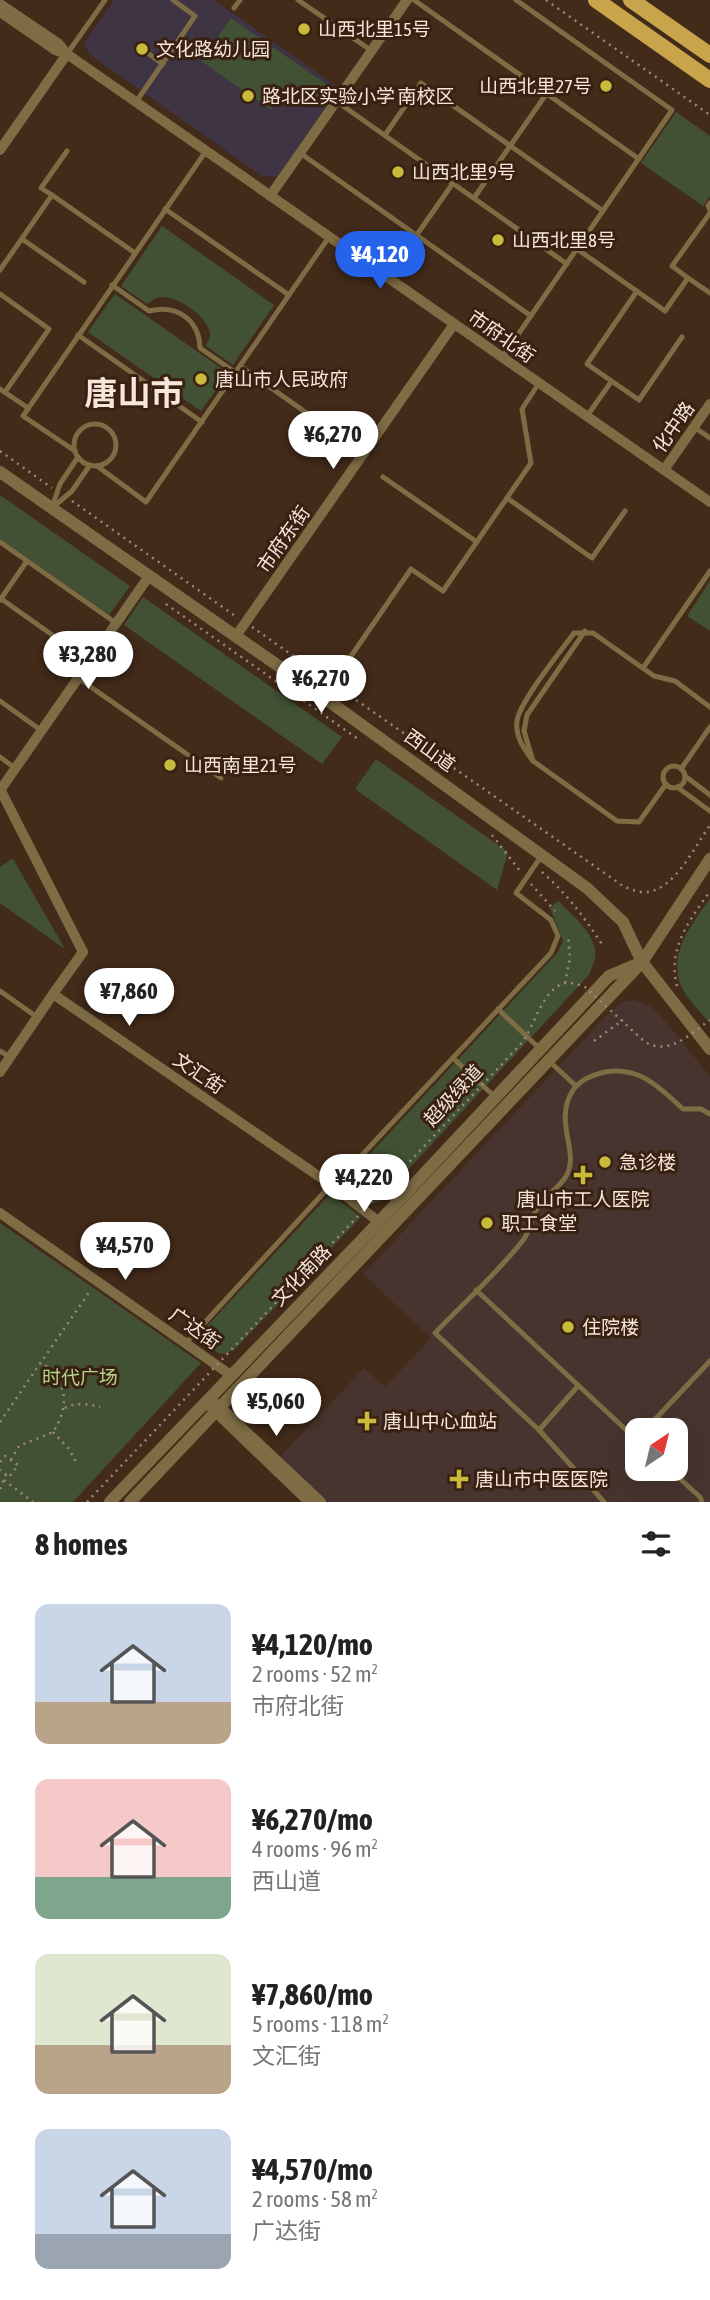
<!DOCTYPE html>
<html lang="en">
<head>
<meta charset="utf-8">
<style>
	:root { --surface:#fff; --page:#f2f2f2; --text:#222; --muted:#767676; --accent:#2563eb }
	body { margin:0; font-family:"Asap Condensed","Noto Sans SC",sans-serif; background:var(--page); color:var(--text); height:100vh; display:flex; flex-direction:column; font-size:26px; white-space:nowrap }
	* { box-sizing:border-box; margin:0 }
	p { font-size:23px; color:var(--muted) }
	.icon { flex:none; width:38px; height:38px; fill:none; stroke:currentColor; stroke-width:2; stroke-linecap:round; stroke-linejoin:round }
	.map { position:relative; height:1502px; overflow:hidden }
	.panel { display:flex; flex-direction:column; background:var(--surface); flex:1 }
	.panel>* { flex:none }
	.needle { width:46px; rotate:35deg }
	.fabs { position:absolute; left:625px; top:1418px; display:grid; gap:14px }
	.fabs a { display:grid; place-items:center; width:63px; height:63px; border-radius:14px; background:var(--surface); box-shadow:0 7px 28px #0002; font-size:35px }
	.price { position:absolute; translate:-50% -60px; padding:0 16px; border-radius:24px; background:#fff; color:#222; font-size:23px; line-height:46px; filter:drop-shadow(0 2px 4px #0008) }
	.price::after { content:''; position:absolute; left:50%; top:42px; width:21px; height:16px; margin-left:-10px; background:inherit; clip-path:polygon(0 0,100% 0,50% 100%) }
	.price.current { background:var(--accent); color:#fff }
	ul { padding:0; list-style:none }
	li { display:flex; align-items:center; gap:21px; height:175px; padding:0 35px }
	li span { display:grid; place-items:center; flex:none; width:196px; height:140px; border-radius:14px; color:#555 }
	li>.icon { margin-inline-start:auto }
	span .icon { width:84px; height:84px; fill:#fffc; stroke-width:1 }
	li b { font-size:30px }
	h2 { display:flex; justify-content:space-between; align-items:center; height:84px; padding:0 35px; font-size:30px }
	.map>svg:first-child { display:block }
	.education { fill:#3f3444 }
	.medical { fill:#47342e; fill-rule:evenodd }
	.green { fill:#425134 }
	.lines { fill:none; stroke-linecap:round; stroke-linejoin:round }
	.path { stroke:#9c887b; stroke-width:2.5; stroke-dasharray:2 5; stroke-linecap:butt }
	.service { stroke:#7d6c44; stroke-width:5 }
	.minor { stroke:#7d6c44; stroke-width:10 }
	.tertiary { stroke:#7d6c44; stroke-width:12 }
	.primary { stroke:#c8a54b; stroke-width:16 }
	.path-bridge { stroke:#9c887b; stroke-width:2.5; stroke-dasharray:2 5; stroke-linecap:butt }
	.poi-dot { fill:#c8bb3b; stroke:#382111; stroke-width:2.5 }
	.labels { text-anchor:middle; stroke-width:6; stroke-linejoin:round; paint-order:stroke }
	.poi-label { font-size:19px; fill:#f6e6dc; stroke:#382111; text-anchor:start }
	.street-label { font-size:19px; fill:#f6e6dc; stroke:#382111 }
	.park-label { font-size:19px; fill:#afd48a; stroke:#382111 }
	.town-label { font-size:33px; font-weight:bold; fill:#f6e6dc; stroke:#382111 }
</style>
</head>
<body>
<div class="map">
<svg width="710" height="1502" viewBox="0 0 710 1502">
	<rect width="100%" height="100%" fill="#432b1a"/>
	<!-- education -->
	<polygon class="education" points="114,0 214,0 339,88 277,177 262,176 89,54 84,43"/>
	<!-- medical -->
	<path class="medical" d="M634,1000L648,1005L659,1014L710,1076V1502H328L280,1457L364,1368L385,1387L431,1338L363,1274L606,1016L622,1002ZM637,1430H676V1468H637Z"/>
	<!-- green -->
	<g class="green">
		<polygon points="231,18 329,86 318,101 291,82 271,110 201,61"/>
		<polygon points="676,112 710,136 710,196 703,206 641,163"/>
		<path d="M162,226L274,305L233,365L206,346C207,342 210,339 210,335C210,317 173,292 157,298C153,299 150,302 147,304L121,286Z"/>
		<polygon points="115,294 228,373 201,411 88,332"/>
		<polygon points="0,495 130,586 109,615 0,539"/>
		<polygon points="710,581 710,631 687,616"/>
		<polygon points="143,597 342,737 322,764 124,625"/>
		<polygon points="376,759 508,852 497,890 355,789"/>
		<polygon points="12,859 13,859 65,949 0,903 0,867"/>
		<path d="M710,899V1023C700,1011 685,998 680,983C669,950 693,923 710,899Z"/>
		<path d="M558,901C571,914 599,936 595,958C594,963 591,970 589,975L378,1202L368,1204L341,1185L557,953L563,941L550,908Z"/>
		<polygon points="330,1194 361,1217 235,1349 225,1354 218,1353 197,1337"/>
		<polygon points="0,1223 201,1363 73,1502 0,1502"/>
	</g>
	<g class="lines">
		<!-- path -->
		<g class="path">
			<polyline points="546,0 710,115"/>
			<polyline points="0,451 52,488"/>
			<polyline points="72,501 238,618"/>
			<polyline points="166,604 358,739"/>
			<polyline points="252,627 325,678"/>
			<path d="M339,688L623,886C630,889 637,892 644,892C673,893 695,846 710,825"/>
			<polyline points="492,835 520,871"/>
			<path d="M542,872C567,894 585,918 603,946"/>
			<polyline points="531,884 555,911"/>
			<polyline points="565,983 570,958 568,935"/>
			<path d="M677,986C667,948 690,920 710,891"/>
			<polyline points="594,1041 623,1020"/>
			<path d="M65,1408C75,1402 90,1404 100,1407"/>
			<polyline points="0,1422 90,1291"/>
			<polyline points="53,1432 69,1449 76,1462"/>
			<path d="M11,1460L19,1446L53,1432C70,1406 68,1381 41,1362"/>
			<polyline points="0,1462 5,1456 18,1465 9,1477 0,1470"/>
			<polyline points="4,1480 33,1502"/>
			<polyline points="0,1489 6,1475"/>
		</g>
		<!-- service -->
		<g class="service">
			<polyline points="298,0 372,51"/>
			<polyline points="414,0 639,159"/>
			<polyline points="234,8 240,0"/>
			<polyline points="142,49 163,64"/>
			<polyline points="67,54 105,0"/>
			<polyline points="336,101 567,264"/>
			<polyline points="136,102 195,16 173,0"/>
			<polyline points="385,135 421,83 603,211"/>
			<polyline points="300,153 531,316"/>
			<polyline points="52,195 41,188 67,151"/>
			<polyline points="474,198 547,93"/>
			<polyline points="710,203 708,206 710,210"/>
			<polyline points="165,209 289,295"/>
			<polyline points="416,236 453,183"/>
			<polyline points="22,239 84,282"/>
			<polyline points="577,249 665,311 688,278 710,293"/>
			<polyline points="0,270 52,195 135,253"/>
			<polyline points="688,278 672,266 710,213"/>
			<path d="M112,285L149,311C176,304 199,319 200,348L236,373"/>
			<polyline points="637,291 587,364 639,400 682,337"/>
			<polyline points="0,294 49,329 5,392"/>
			<polyline points="78,335 202,422"/>
			<polyline points="502,358 672,110 516,0"/>
			<polyline points="240,366 342,438"/>
			<polyline points="0,389 28,408"/>
			<polyline points="587,416 611,382"/>
			<circle cx="95" cy="445" r="21"/>
			<polyline points="694,427 710,438"/>
			<polyline points="75,451 23,416 206,151"/>
			<polyline points="97,466 146,502 329,237"/>
			<polyline points="383,477 477,542"/>
			<polyline points="507,498 592,558 625,511"/>
			<polyline points="52,507 60,484 78,457"/>
			<polyline points="52,508 72,491 90,465"/>
			<polyline points="0,542 116,623"/>
			<polyline points="0,598 89,661"/>
			<polyline points="0,600 27,561"/>
			<path d="M585,631L527,715L524,731L533,761C524,749 515,737 517,721C520,701 561,651 574,633H593L654,676L675,681L710,707"/>
			<polyline points="643,668 710,571"/>
			<polyline points="78,678 221,778"/>
			<polyline points="323,697 411,569 443,591 531,463 522,409 539,383"/>
			<polyline points="0,701 42,731"/>
			<polyline points="0,757 15,768"/>
			<polyline points="533,761 617,821 639,822 666,784"/>
			<circle cx="674" cy="777" r="11"/>
			<polyline points="681,769 710,727"/>
			<polyline points="685,776 710,795"/>
			<polyline points="677,787 710,811"/>
			<polyline points="0,991 37,1017"/>
			<polyline points="498,1009 539,1048"/>
			<polyline points="0,1051 10,1057"/>
			<polyline points="453,1058 494,1096"/>
			<polyline points="548,1060 576,1086"/>
			<polyline points="476,1290 637,1440"/>
			<polyline points="186,1343 328,1188 333,1186 551,953 558,936 551,920 516,893 542,855"/>
			<polyline points="539,1430 578,1386"/>
			<polyline points="645,1430 710,1361"/>
			<polyline points="668,1468 700,1497 702,1502"/>
			<path d="M604,1502L539,1430L435,1333C464,1302 498,1273 524,1239C530,1231 531,1219 536,1210C544,1198 557,1189 565,1178C582,1153 552,1123 573,1090C581,1079 593,1075 605,1072C640,1066 660,1088 683,1109H701L710,1114"/>
		</g>
		<!-- minor -->
		<g class="minor">
			<polyline points="0,4 59,44 67,54 710,502"/>
			<polyline points="0,12 55,50 67,54"/>
			<polyline points="0,150 67,54"/>
			<polyline points="270,196 407,0"/>
			<polyline points="664,470 710,404"/>
			<polyline points="236,636 454,324"/>
			<polyline points="0,789 83,952 53,994 333,1186 379,1222"/>
			<polyline points="1,789 149,576"/>
			<polyline points="0,1072 53,994"/>
			<polyline points="0,1213 232,1376"/>
			<polyline points="205,1402 309,1502"/>
			<polyline points="217,1404 321,1502"/>
		</g>
		<!-- tertiary -->
		<g class="tertiary">
			<polyline points="0,472 323,697 587,888 623,922 642,962 710,1049"/>
			<polyline points="110,1502 379,1222 609,976 635,965"/>
			<polyline points="130,1502 642,962 710,859"/>
		</g>
		<!-- primary -->
		<g class="primary">
			<polyline points="596,0 710,80"/>
			<polyline points="631,0 710,55"/>
		</g>
		<!-- path-bridge -->
		<path class="path-bridge" d="M87,1502L503,1063C510,1055 519,1047 525,1038C535,1022 542,996 558,986C567,980 577,984 585,987L645,1042C670,1056 690,1034 710,1020"/>
	</g>
	<!-- markers -->
	<g class="poi-dot">
		<circle cx="304" cy="29" r="7"/>
		<circle cx="142" cy="49" r="7"/>
		<circle cx="606" cy="86" r="7"/>
		<circle cx="248" cy="96" r="7"/>
		<circle cx="398" cy="172" r="7"/>
		<circle cx="498" cy="240" r="7"/>
		<circle cx="201" cy="379" r="7"/>
		<circle cx="170" cy="765" r="7"/>
		<circle cx="605" cy="1162" r="7"/>
		<path d="M579.5 1164.5h7v7h7v7h-7v7h-7v-7h-7v-7h7z"/>
		<circle cx="487" cy="1223" r="7"/>
		<circle cx="568" cy="1327" r="7"/>
		<path d="M363.5 1410.5h7v7h7v7h-7v7h-7v-7h-7v-7h7z"/>
		<path d="M455.5 1468.5h7v7h7v7h-7v7h-7v-7h-7v-7h7z"/>
	</g>
	<g class="labels">
		<!-- poi labels -->
		<g class="poi-label">
			<text x="318" y="36">山西北里15号</text>
			<text x="156" y="56">文化路幼儿园</text>
			<text x="592" y="93" text-anchor="end">山西北里27号</text>
			<text x="262" y="103">路北区实验小学 南校区</text>
			<text x="412" y="179">山西北里9号</text>
			<text x="512" y="247">山西北里8号</text>
			<text x="215" y="386">唐山市人民政府</text>
			<text x="184" y="772">山西南里21号</text>
			<text x="619" y="1169">急诊楼</text>
			<text x="583" y="1206" text-anchor="middle">唐山市工人医院</text>
			<text x="501" y="1230">职工食堂</text>
			<text x="582" y="1334">住院楼</text>
			<text x="383" y="1428">唐山中心血站</text>
			<text x="475" y="1486">唐山市中医医院</text>
		</g>
		<!-- street labels -->
		<g class="street-label">
			<text transform="translate(502 336) rotate(35)" y="7">市府北街</text>
			<text transform="translate(673 427) rotate(-55)" y="7">化中路</text>
			<text transform="translate(283 539) rotate(-55)" y="7">市府东街</text>
			<text transform="translate(430 750) rotate(36)" y="7">西山道</text>
			<text transform="translate(199 1073) rotate(34)" y="7">文汇街</text>
			<text transform="translate(453 1095) rotate(-47)" y="7">超级绿道</text>
			<text transform="translate(301 1275) rotate(-46)" y="7">文化南路</text>
			<text transform="translate(195 1328) rotate(35)" y="7">广达街</text>
		</g>
		<!-- park labels -->
		<g class="park-label">
			<text x="80" y="1384">时代广场</text>
		</g>
		<!-- town labels -->
		<g class="town-label">
			<text x="134" y="405">唐山市</text>
		</g>
	</g>
</svg>
<div class="fabs">
<a><svg class="needle" viewBox="-14 -14 28 28"><path d="M0-13l5 13h-10z" fill="#e53935"/><path d="M0 13l5-13h-10z" fill="#767676"/></svg></a>
</div>
<b class="price current" style="left:380px;top:291px">¥4,120</b>
<b class="price" style="left:333px;top:471px">¥6,270</b>
<b class="price" style="left:88px;top:691px">¥3,280</b>
<b class="price" style="left:321px;top:715px">¥6,270</b>
<b class="price" style="left:129px;top:1028px">¥7,860</b>
<b class="price" style="left:364px;top:1214px">¥4,220</b>
<b class="price" style="left:125px;top:1282px">¥4,570</b>
<b class="price" style="left:276px;top:1438px">¥5,060</b>
</div>
<section class="panel">
<h2>8 homes<svg class="icon" aria-label="filters" viewBox="0 0 24 24"><path d="M4 7h16M4 17h16"/><circle cx="9" cy="7" r="2"/><circle cx="15" cy="17" r="2"/></svg></h2>
<ul>
<li><span style="background:linear-gradient(#c9d6e8 70%,#b9a48a 0)"><svg class="icon" aria-label="home" viewBox="0 0 24 24"><path d="M3 11l9-7 9 7M6 9v11h12V9"/></svg></span><div><b>¥4,120/mo</b><p>2 rooms · 52 m²</p><p>市府北街</p></div></li>
<li><span style="background:linear-gradient(#f6c9c9 70%,#7fa58c 0)"><svg class="icon" aria-label="home" viewBox="0 0 24 24"><path d="M3 11l9-7 9 7M6 9v11h12V9"/></svg></span><div><b>¥6,270/mo</b><p>4 rooms · 96 m²</p><p>西山道</p></div></li>
<li><span style="background:linear-gradient(#dfe7d0 65%,#b9a48a 0)"><svg class="icon" aria-label="home" viewBox="0 0 24 24"><path d="M3 11l9-7 9 7M6 9v11h12V9"/></svg></span><div><b>¥7,860/mo</b><p>5 rooms · 118 m²</p><p>文汇街</p></div></li>
<li><span style="background:linear-gradient(#c9d6e8 75%,#9aa5b1 0)"><svg class="icon" aria-label="home" viewBox="0 0 24 24"><path d="M3 11l9-7 9 7M6 9v11h12V9"/></svg></span><div><b>¥4,570/mo</b><p>2 rooms · 58 m²</p><p>广达街</p></div></li>
</ul>
</section>
</body>
</html>
